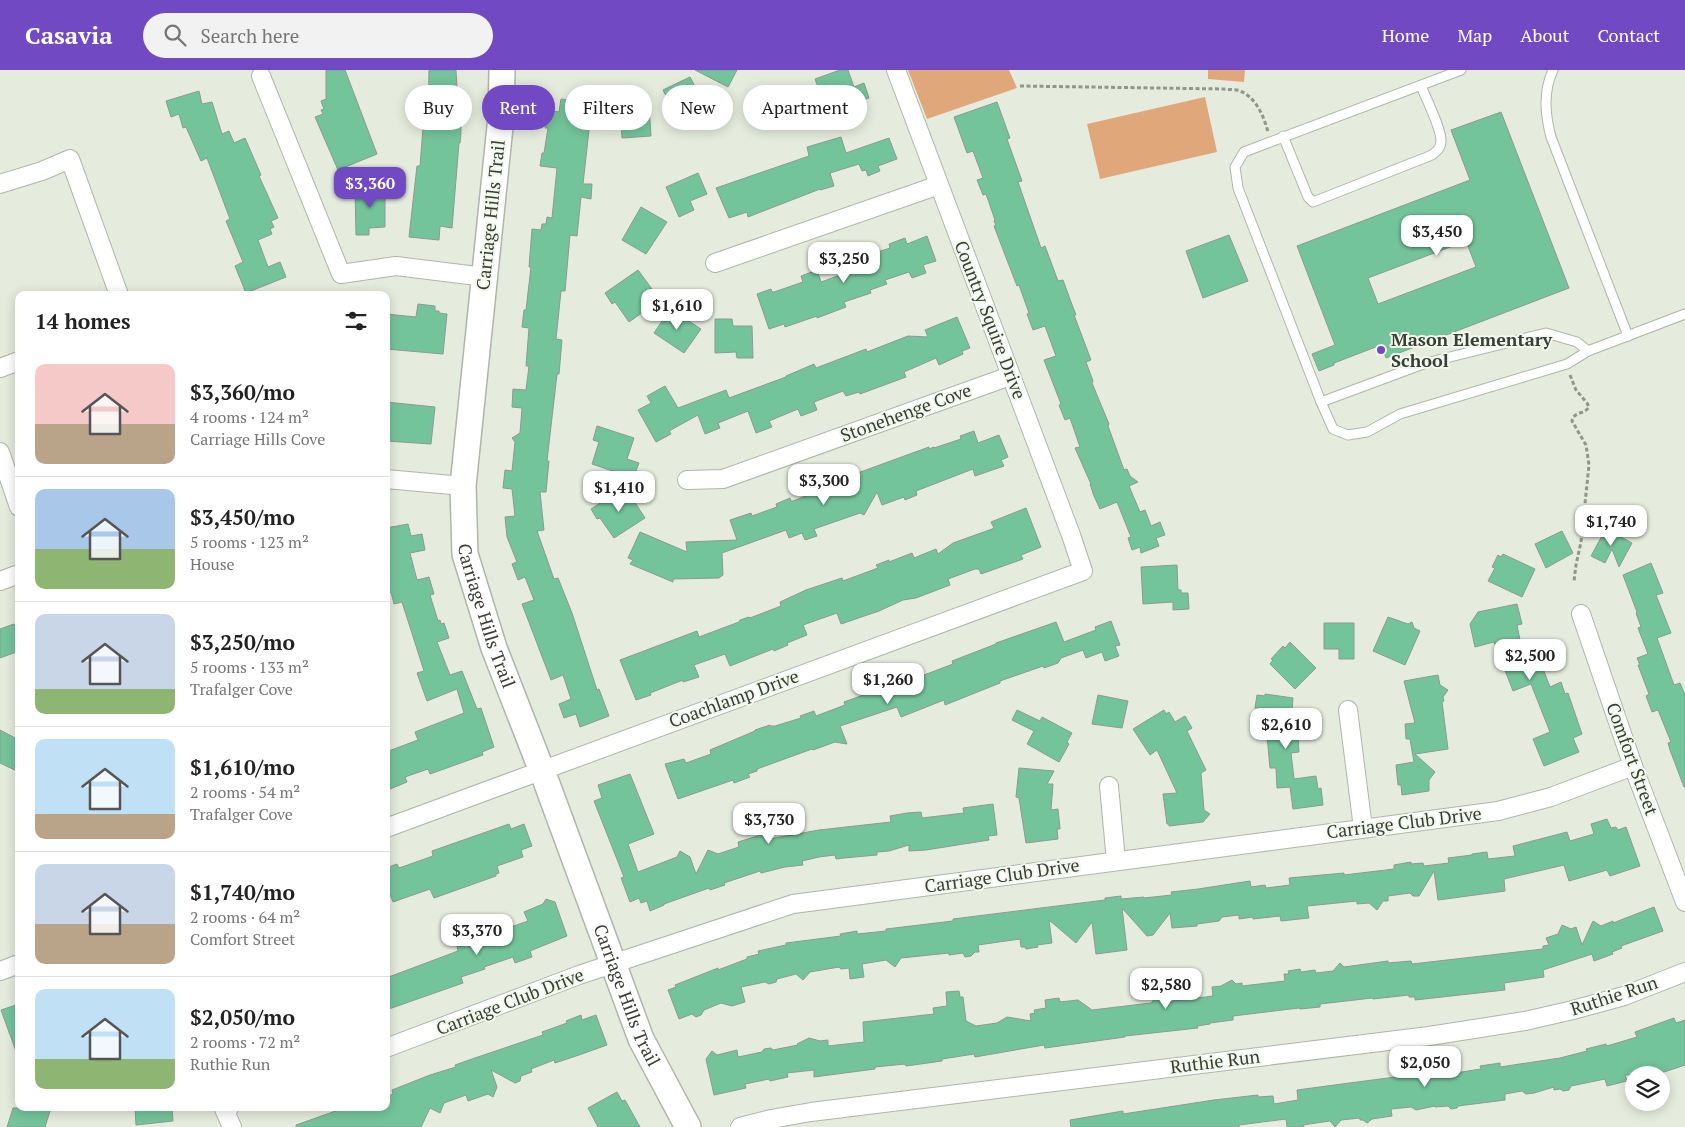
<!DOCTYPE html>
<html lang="en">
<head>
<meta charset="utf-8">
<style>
	:root { --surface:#fff; --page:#f2f2f2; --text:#222; --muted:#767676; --line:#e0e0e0; --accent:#714ac3 }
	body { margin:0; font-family:"PT Serif",serif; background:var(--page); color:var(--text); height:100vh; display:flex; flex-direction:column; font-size:19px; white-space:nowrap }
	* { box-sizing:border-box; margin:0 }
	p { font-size:16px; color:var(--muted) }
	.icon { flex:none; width:28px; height:28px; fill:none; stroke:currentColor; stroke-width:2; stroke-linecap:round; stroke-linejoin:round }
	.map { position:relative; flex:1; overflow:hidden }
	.panel { position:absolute; left:15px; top:221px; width:375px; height:820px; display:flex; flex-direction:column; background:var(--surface); border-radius:10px; box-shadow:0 2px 12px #0003 }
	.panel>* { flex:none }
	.hud { position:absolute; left:405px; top:15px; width:475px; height:45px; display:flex; gap:10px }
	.fabs { position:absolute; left:1625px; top:996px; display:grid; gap:10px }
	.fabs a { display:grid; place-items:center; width:45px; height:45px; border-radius:50%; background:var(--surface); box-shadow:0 2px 12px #0003; font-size:25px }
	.price { position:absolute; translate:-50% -42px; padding:0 11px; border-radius:10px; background:#fff; color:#222; font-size:16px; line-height:32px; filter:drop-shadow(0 1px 2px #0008) }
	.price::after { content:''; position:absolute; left:50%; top:30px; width:15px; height:11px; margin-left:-8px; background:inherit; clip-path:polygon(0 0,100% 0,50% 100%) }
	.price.selected { background:var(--accent); color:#fff }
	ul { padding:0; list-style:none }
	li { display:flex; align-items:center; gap:15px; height:125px; padding:0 20px }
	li+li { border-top:1px solid var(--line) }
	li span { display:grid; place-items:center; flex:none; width:140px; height:100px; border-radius:10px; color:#555 }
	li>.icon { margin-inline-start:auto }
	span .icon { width:60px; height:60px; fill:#fffc; stroke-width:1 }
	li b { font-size:21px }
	h2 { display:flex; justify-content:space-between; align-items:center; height:60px; padding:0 20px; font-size:21px }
	.pill { padding:0 18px; border-radius:22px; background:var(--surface); box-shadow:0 2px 12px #0003; font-size:18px; line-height:45px }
	.pill.selected { background:var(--accent); color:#fff }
	header { display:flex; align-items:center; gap:30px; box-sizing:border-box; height:70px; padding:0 25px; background:var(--accent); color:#fff }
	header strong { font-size:24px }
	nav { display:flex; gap:28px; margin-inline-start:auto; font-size:18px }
	.search { width:350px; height:45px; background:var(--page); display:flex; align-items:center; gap:12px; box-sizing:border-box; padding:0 18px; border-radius:28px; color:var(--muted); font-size:19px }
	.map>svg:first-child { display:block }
	.green { fill:#e0a87a }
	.building { fill:#74c49b; stroke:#8b9a91; fill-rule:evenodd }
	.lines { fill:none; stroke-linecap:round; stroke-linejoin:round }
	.lane-casing { stroke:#afb6a7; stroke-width:11 }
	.street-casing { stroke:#afb6a7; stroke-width:20 }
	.secondary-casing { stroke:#afb6a7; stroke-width:28 }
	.path { stroke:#91968b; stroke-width:3; stroke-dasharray:4 2.5; stroke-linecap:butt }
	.lane { stroke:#fff; stroke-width:9 }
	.street { stroke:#fff; stroke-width:18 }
	.secondary { stroke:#fff; stroke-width:25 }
	.poi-dot { fill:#714ac3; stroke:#f2f9ea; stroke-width:2 }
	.labels { text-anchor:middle; stroke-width:4; stroke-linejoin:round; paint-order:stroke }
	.street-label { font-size:18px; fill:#3b3e38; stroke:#f2f9ea }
	.poi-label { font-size:18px; font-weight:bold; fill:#3b3e38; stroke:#f2f9ea; text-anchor:start }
</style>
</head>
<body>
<header>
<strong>Casavia</strong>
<div class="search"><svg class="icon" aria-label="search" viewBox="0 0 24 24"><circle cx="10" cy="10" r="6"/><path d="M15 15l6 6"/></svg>Search here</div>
<nav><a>Home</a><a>Map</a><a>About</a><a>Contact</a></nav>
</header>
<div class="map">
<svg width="1685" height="1057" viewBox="0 0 1685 1057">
	<rect width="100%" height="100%" fill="#e5ecdd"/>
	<!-- green -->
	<g class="green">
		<polygon points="908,0 1009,0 1017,18 927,49"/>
		<polygon points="1208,0 1245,0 1244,12 1208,9"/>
		<polygon points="1205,27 1217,82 1100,109 1087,54"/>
	</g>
	<!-- building -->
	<g class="building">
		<polygon points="326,0 345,0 377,84 338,100 315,47 323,44 321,40 324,39 321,31 326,29"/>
		<polygon points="429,0 456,0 457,18 459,18 458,32 461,32 461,62 460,73 459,73 452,158 440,156 439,170 409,167 417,96 420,96 423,58 428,59"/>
		<polygon points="695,0 737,0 728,17"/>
		<polygon points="840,0 848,0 854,17 864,13 869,28 828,43 815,9"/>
		<polygon points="690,7 709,43 679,58 667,34 670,34 663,20"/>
		<polygon points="199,21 202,34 212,32 222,64 229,61 234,73 245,68 261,105 259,106 278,148 271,151 274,157 270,159 272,164 258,170 268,197 280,192 286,207 246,223 235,196 243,192 226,151 230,149 207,88 201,91 186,57 183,58 179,44 171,47 166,31"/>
		<polygon points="635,24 636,36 649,35 651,66 622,68 619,25"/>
		<polygon points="561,29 590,32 589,38 598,40 596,52 590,51 583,114 592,114 591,129 581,127 577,166 570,165 565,221 561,221 556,269 562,270 559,304 557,304 547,391 549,391 546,422 540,422 544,460 537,461 554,509 558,508 572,543 597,620 599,619 609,646 580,657 576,644 564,648 559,634 571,629 563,605 551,610 522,534 534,530 525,507 518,510 512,494 517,492 507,467 505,447 515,446 512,419 503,418 505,400 512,401 515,372 512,368 520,363 522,338 512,337 513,319 526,320 529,296 526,296 529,258 522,257 524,240 526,240 531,197 529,197 532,159 541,160 542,154 546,154 547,147 552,148 557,98 540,96 542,83 544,83 548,58 545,58 548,40 559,42"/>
		<polygon points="997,32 1010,68 1007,69 1022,111 1018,112 1041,178 1045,176 1058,211 1063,210 1071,232 1076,245 1074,245 1091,290 1086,292 1093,311 1092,313 1109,354 1108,356 1124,400 1127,399 1130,406 1138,412 1129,416 1140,442 1145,440 1151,456 1160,452 1165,465 1156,468 1159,476 1141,483 1140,477 1132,480 1128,468 1131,467 1117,432 1100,439 1094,426 1090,414 1091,414 1075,378 1080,377 1070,348 1065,350 1059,335 1061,334 1044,290 1056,286 1045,256 1033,260 1027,244 1029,243 1019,215 1017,216 1012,203 994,156 996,155 994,151 995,150 986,124 983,125 977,110 983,108 973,81 967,83 954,47"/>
		<path d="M1501,42L1569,218L1386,288L1381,275L1334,293V295L1319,301L1312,284L1335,275L1297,176L1470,110L1451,60ZM1466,171L1476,197L1378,234L1368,208Z"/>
		<polygon points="841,67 846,83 889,68 897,89 878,96 880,101 868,106 866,100 862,101 859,94 830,103 834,116 820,120 820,119 748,147 747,142 729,148 716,118 809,86 807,77"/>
		<polygon points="698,103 707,124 690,131 694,140 679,147 666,117"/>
		<polygon points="355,118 385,118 385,157 369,158 369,165 356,165"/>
		<polygon points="641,137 667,152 646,184 622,170"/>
		<polygon points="1229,165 1248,211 1203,228 1186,181"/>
		<polygon points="927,166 936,191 923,195 926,203 912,208 909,202 885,210 887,214 870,220 871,223 844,232 846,237 817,248 817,246 785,257 784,254 769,259 757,224 771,219 772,222 774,222 803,212 801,206 817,200 821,212 849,202 845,192 860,186 860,188 890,178 889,174 905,168 907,174"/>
		<polygon points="638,200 660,230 629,252 615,232 612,234 605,223"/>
		<polygon points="418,234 435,236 435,241 439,241 439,243 447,244 443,284 386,279 386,244 416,247"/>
		<polygon points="670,239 701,259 684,283 654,263"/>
		<polygon points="957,247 970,278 962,281 963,284 939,295 936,288 904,302 906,307 860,324 859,322 846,326 843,321 814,332 817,340 801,346 798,339 769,351 772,357 756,363 748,341 718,353 720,358 705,364 698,345 669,361 671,364 656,372 638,340 651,333 647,326 665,316 678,338 726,320 729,328 786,307 786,306 814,294 816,298 866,279 867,282 908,266 928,267 925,260"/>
		<polygon points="715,249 732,249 733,256 752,256 753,288 737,288 736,282 715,283"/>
		<polygon points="386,332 435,337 431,374 386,371"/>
		<polygon points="597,356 634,368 627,389 639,393 633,408 592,394 599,372 593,370"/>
		<polygon points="974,361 978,373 999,365 1008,387 1001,390 1004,396 975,406 973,399 916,421 917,425 905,430 904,427 882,435 877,422 864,445 860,443 814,459 817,466 805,470 802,463 789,468 786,460 722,483 723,505 719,508 673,509 673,512 630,494 633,490 628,488 640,462 687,482 686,472 737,470 730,450 751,443 752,446 777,437 776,434 790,428 791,431 793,431 824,419 822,416 929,377 929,379 934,377 934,378 961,369 960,366"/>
		<polygon points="625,417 645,448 614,468 600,448 597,449 591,439"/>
		<polygon points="1026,438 1041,477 1021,485 1023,489 981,504 979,499 975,499 948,509 950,515 916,528 903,530 879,541 841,554 837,543 803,555 807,565 787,573 788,575 774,581 773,579 730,596 725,584 694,595 699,607 683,612 683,610 650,623 651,625 636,630 620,590 697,561 699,567 739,552 740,550 749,547 750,548 781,536 780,532 806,520 842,508 843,511 878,498 876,495 889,490 889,492 912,483 914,488 936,479 938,484 953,473 992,459 994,458 991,452"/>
		<polygon points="408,454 411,466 422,464 425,480 410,483 417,510 429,507 434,524 430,525 438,551 440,550 441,554 444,553 449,568 437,572 450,605 462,601 477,639 481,638 494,677 482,682 483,685 430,704 428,699 405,707 407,712 390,719 386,708 386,682 418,670 415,662 464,643 457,619 427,631 417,603 424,601 402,532 394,534 391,522 386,523 386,458"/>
		<polygon points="1601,456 1632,473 1619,497 1612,479 1605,493 1591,486 1604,462"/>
		<polygon points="1562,461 1573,483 1546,498 1535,474"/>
		<polygon points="1503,484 1535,499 1522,527 1488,511 1495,498 1492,497 1498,485 1501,487"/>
		<polygon points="1651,493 1663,523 1656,525 1671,563 1657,568 1674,615 1680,613 1685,625 1685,717 1684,717 1670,680 1668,673 1671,672 1658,640 1652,642 1646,626 1649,624 1638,595 1640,595 1637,588 1648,584 1638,558 1641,557 1636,543 1637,542 1623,505"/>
		<polygon points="1177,495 1178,520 1181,520 1181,523 1188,523 1189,539 1173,540 1173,532 1143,534 1141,497"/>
		<polygon points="1517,534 1522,554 1517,555 1523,585 1532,582 1535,590 1539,588 1550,617 1561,612 1565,624 1568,623 1582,664 1573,668 1579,682 1544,696 1533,669 1550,662 1531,614 1513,621 1494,572 1475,577 1470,554 1478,542"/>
		<polygon points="1388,547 1408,554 1412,552 1414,558 1420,561 1405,595 1373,581"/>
		<polygon points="1111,551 1120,575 1115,576 1119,586 1105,591 1102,582 1086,588 1083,580 1061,588 1058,593 1044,598 1043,596 1000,611 1000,613 945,635 944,630 901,647 897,637 840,656 847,674 835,672 813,680 812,679 757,699 757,701 748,704 750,707 734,713 733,710 678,729 665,694 684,689 686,693 711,684 710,680 755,661 755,660 770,655 770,656 775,656 801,648 800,646 814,641 816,646 845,635 844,632 866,624 865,621 878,617 879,620 907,609 906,606 922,600 924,605 953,594 952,591 996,574 996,573 1056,552 1064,572 1096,560 1095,557"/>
		<polygon points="1324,553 1354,553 1354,589 1339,589 1339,579 1324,579"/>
		<polygon points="14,554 19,566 19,581 0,588 0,559"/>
		<polygon points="1290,572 1316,598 1295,619 1270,594 1273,590 1271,589 1283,576 1285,578"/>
		<polygon points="1438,605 1440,615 1448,620 1443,627 1444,631 1442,632 1448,679 1415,684 1435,702 1429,710 1429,721 1402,725 1401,715 1398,715 1396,695 1414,692 1410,669 1406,669 1405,654 1415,653 1404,611"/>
		<polygon points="1265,624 1293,628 1292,642 1294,642 1290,667 1298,666 1299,682 1291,683 1294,709 1316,706 1318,719 1321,718 1323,735 1293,739 1290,717 1277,718 1276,698 1270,698 1266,655 1262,655 1263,647 1260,646 1261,639 1255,638 1257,625 1265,626"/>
		<polygon points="1098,625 1128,631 1122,658 1092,654"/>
		<polygon points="1017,640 1040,651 1042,647 1072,663 1067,672 1069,674 1059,692 1027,674 1034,661 1012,650"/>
		<polygon points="1164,640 1166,644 1169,642 1175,652 1185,646 1192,658 1187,661 1206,700 1201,703 1204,740 1210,744 1203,752 1169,756 1169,754 1167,754 1163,724 1177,723 1157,680 1150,685 1133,659"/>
		<polygon points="0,660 19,670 19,702 0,693"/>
		<polygon points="1019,698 1054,701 1047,714 1053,714 1051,740 1058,739 1060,759 1057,759 1058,769 1026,773 1019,728 1016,727"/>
		<polygon points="630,704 654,764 628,774 638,802 677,787 680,781 690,787 696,804 708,780 718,784 739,777 738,772 767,763 769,769 819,760 891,752 890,746 907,743 921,742 922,748 964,743 963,738 993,734 997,765 988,766 989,770 926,780 909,781 909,775 889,781 877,782 877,785 844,788 836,789 835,785 819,787 802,791 803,795 785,797 761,803 760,801 724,813 725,815 710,820 709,818 664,834 664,835 650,841 647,831 641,833 639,828 630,832 621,808 624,807 594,731 602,728 598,715"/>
		<polygon points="1607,749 1611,758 1616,757 1618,760 1626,757 1640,796 1610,806 1607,800 1569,811 1564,795 1504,809 1505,821 1438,830 1434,801 1419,826 1413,826 1410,823 1388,826 1388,831 1383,831 1377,840 1369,833 1357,834 1357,831 1307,836 1309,848 1281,851 1280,846 1253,849 1253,847 1239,849 1239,845 1222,847 1219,851 1197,854 1197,856 1172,858 1170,843 1153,865 1147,866 1122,838 1127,880 1096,884 1092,852 1076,873 1049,850 1052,873 1037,875 1038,877 1026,879 1025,877 1021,877 1020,869 978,875 979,882 975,882 971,886 965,887 963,883 949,885 949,883 901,888 895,897 886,890 862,894 864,907 850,909 849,898 841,899 839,897 810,902 803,910 796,904 777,909 776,912 769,914 765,912 741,917 745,932 732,936 721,933 704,940 701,945 696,947 692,944 679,949 668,920 676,917 675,915 718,898 718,900 747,889 747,887 759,884 758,881 786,875 786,873 841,866 840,864 857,861 857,864 886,861 886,859 953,851 953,849 1105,830 1105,828 1121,826 1121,829 1144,827 1144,828 1172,825 1171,822 1198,819 1250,811 1251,817 1265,815 1266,818 1290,815 1289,808 1344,803 1344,805 1394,799 1394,795 1411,792 1411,794 1423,793 1424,796 1449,793 1448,788 1472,785 1472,784 1487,782 1488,789 1515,786 1513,776 1567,762 1570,771 1594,764 1591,754"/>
		<polygon points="509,754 511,759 524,754 532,776 521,780 523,787 497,796 499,803 496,804 496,806 434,828 430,819 393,832 386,814 386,798 397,794 399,798 433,786 432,781"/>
		<polygon points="546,829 555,832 567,866 530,881 532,887 515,893 513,887 484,897 485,899 461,907 463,913 386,940 386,908 458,881 457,876 528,851 524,842 543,834"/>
		<polygon points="1654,837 1663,861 1621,876 1622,878 1612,882 1613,884 1594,891 1592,884 1543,900 1544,907 1504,913 1505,920 1415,930 1415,927 1409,927 1409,925 1373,929 1372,928 1320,934 1320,937 1300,939 1299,938 1233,946 1233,950 1210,953 1210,954 1197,956 1198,958 1125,966 1125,967 1045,978 1044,975 975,987 974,984 942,989 942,991 906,996 905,994 875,997 875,999 814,1007 814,1000 787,1003 788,1007 770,1011 769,1009 745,1014 746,1018 714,1025 706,989 712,981 717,985 737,980 738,987 762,982 764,979 771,978 773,980 798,975 797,974 809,968 820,971 828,970 828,976 864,972 863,952 934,944 933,938 947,936 946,922 959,921 960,927 963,927 966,951 976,956 997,953 1007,947 1031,951 1030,944 1035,943 1034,940 1046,938 1045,930 1059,928 1060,932 1078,930 1092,940 1134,935 1151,933 1157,926 1165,932 1213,926 1212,917 1221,916 1232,910 1236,914 1242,913 1242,916 1285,911 1284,904 1289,904 1288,901 1300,899 1301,902 1315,900 1316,903 1333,901 1340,893 1344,897 1388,891 1388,893 1411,891 1412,894 1543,879 1543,876 1549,875 1546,868 1558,864 1562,855 1571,859 1576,857 1582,875 1593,851 1601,856 1613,851 1613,853"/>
		<polygon points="19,934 19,984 17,984 1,940"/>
		<polygon points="581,945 582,950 596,945 607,975 579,985 555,993 554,990 531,999 532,1002 521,1006 520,1011 515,1013 491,1000 497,1017 493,1027 488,1024 468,1031 466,1025 444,1033 440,1043 430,1038 421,1057 296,1057 296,1055 344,1038 386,1038 386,1027 393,1024 392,1020 430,1005 456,997 455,995 469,990 543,965 542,962 567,953 566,951"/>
		<polygon points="1674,948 1676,953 1685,950 1685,995 1655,1005 1625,1005 1627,1011 1607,1016 1605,1009 1571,1016 1569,1020 1563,1021 1560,1019 1554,1020 1554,1017 1534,1023 1526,1024 1522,1021 1505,1024 1505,1030 1458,1036 1457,1038 1451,1039 1448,1036 1435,1037 1435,1036 1416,1040 1411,1037 1391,1039 1392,1046 1372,1049 1367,1053 1363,1050 1360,1050 1360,1048 1341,1050 1335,1057 1330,1051 1303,1055 1304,1057 1287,1057 1286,1049 1239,1055 1239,1057 1071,1057 1070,1050 1123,1041 1123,1044 1214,1030 1258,1025 1258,1027 1273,1026 1274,1034 1298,1030 1297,1020 1448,1000 1449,1004 1481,999 1480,996 1500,993 1500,997 1560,988 1587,981 1586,979 1606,974 1607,976 1637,967 1635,962"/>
		<polygon points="617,1022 622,1031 625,1030 640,1057 598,1057 588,1038"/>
		<polygon points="13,1038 51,1038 45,1057 7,1057"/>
		<polygon points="135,1038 172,1038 173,1051 136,1055"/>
	</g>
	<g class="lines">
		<defs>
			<g id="lane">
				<polyline points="1461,0 1244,82 1235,97 1238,118 1321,332 1333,359 1348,365 1367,362 1400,344 1567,294 1588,281 1685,244"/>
				<path d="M1553,0C1543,22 1545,44 1551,67L1628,266"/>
				<path d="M1283,66L1308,127L1313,132L1432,85C1437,81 1440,79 1441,72C1442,60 1426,28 1421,16"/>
				<polyline points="1321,332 1426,293 1546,263 1577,272 1588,281"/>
			</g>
			<g id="street">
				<polyline points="261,6 341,204 396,196 485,207"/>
				<polyline points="0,114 42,101 70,89 119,225"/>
				<polyline points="715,193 939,115"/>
				<polyline points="0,298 19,291"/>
				<polyline points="0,382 19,437"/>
				<polyline points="386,409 463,416"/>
				<polyline points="687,410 723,409 1010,306"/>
				<polyline points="0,511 19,504"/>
				<polyline points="1581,544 1633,696 1685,832"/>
				<polyline points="1348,640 1363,758"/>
				<polyline points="1109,716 1116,791"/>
				<polyline points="386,758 1083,501 1071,465 896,0"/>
				<polyline points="0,901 19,894"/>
				<polyline points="386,978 579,905 793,834 1498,741 1551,727 1633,696"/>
				<polyline points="229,1038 224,1039 232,1057"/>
				<polyline points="740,1057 771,1049 811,1042 1429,966 1525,951 1573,940 1624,926 1685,902"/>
			</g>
			<g id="secondary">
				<path id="s1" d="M502,0L501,47L463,416L465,484L494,578L547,714L641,969L688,1057"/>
			</g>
		</defs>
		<!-- lane casing -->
		<use href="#lane" class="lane-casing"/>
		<!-- street casing -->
		<use href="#street" class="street-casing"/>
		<!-- secondary casing -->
		<use href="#secondary" class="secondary-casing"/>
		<!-- path -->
		<g class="path">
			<path d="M1020,16L1224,19C1229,20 1235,19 1240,21C1256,27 1264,47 1268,62"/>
			<path d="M1570,305L1576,320L1587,333L1589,337C1585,344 1573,342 1572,351L1586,375L1589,395L1581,472L1576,495L1574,511"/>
		</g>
		<!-- lane -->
		<use href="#lane" class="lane"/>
		<!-- street -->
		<use href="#street" class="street"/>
		<!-- secondary -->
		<use href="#secondary" class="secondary"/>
	</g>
	<!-- markers -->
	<circle class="poi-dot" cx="1381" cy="280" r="5"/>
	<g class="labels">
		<!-- street labels -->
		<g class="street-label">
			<text transform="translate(491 145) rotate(-84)" y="6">Carriage Hills Trail</text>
			<text transform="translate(990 250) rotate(69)" y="6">Country Squire Drive</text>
			<text transform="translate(906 343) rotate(-20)" y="6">Stonehenge Cove</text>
			<text dy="6" stroke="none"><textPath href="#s1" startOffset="551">Carriage Hills Trail</textPath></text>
			<text transform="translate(734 629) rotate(-20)" y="6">Coachlamp Drive</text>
			<text transform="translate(1632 689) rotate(70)" y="6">Comfort Street</text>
			<text transform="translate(1404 753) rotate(-7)" y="6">Carriage Club Drive</text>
			<text transform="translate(1002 806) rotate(-8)" y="6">Carriage Club Drive</text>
			<text dy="6" stroke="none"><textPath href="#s1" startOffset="956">Carriage Hills Trail</textPath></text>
			<text transform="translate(1614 926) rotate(-18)" y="6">Ruthie Run</text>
			<text transform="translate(510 932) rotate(-21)" y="6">Carriage Club Drive</text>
			<text transform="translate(1215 992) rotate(-7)" y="6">Ruthie Run</text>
		</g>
		<!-- poi labels -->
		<g class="poi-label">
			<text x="1391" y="276">Mason Elementary<tspan x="1391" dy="21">School</tspan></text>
		</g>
	</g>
</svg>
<div class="fabs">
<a><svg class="icon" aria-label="layers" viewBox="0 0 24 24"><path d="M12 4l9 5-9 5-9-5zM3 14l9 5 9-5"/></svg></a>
</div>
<b class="price selected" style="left:370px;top:139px">$3,360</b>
<b class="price" style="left:1437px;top:187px">$3,450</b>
<b class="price" style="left:844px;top:214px">$3,250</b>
<b class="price" style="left:677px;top:261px">$1,610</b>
<b class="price" style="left:824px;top:436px">$3,300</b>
<b class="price" style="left:619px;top:443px">$1,410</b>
<b class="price" style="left:1611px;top:477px">$1,740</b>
<b class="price" style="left:1530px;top:611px">$2,500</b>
<b class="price" style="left:888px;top:635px">$1,260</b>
<b class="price" style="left:1286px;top:680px">$2,610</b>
<b class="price" style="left:769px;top:775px">$3,730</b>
<b class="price" style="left:477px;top:886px">$3,370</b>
<b class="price" style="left:1166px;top:940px">$2,580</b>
<b class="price" style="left:1425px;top:1018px">$2,050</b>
<div class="hud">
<a class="pill">Buy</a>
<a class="pill selected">Rent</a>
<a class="pill">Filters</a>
<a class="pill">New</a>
<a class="pill">Apartment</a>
</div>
<section class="panel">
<h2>14 homes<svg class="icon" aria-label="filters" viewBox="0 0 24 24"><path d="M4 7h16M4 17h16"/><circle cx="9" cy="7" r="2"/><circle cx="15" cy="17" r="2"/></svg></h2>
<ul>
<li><span style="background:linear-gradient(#f6c9c9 60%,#b9a48a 0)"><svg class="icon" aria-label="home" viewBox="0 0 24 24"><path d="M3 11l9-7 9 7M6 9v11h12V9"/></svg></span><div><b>$3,360/mo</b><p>4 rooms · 124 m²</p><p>Carriage Hills Cove</p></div></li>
<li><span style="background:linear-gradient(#a9c7e8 60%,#8fb573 0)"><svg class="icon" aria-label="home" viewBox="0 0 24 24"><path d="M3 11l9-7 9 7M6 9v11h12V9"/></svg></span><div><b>$3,450/mo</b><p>5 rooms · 123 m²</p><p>House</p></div></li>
<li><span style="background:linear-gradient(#c9d6e8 75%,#8fb573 0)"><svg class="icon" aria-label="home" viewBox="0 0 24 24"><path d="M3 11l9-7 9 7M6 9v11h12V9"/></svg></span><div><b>$3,250/mo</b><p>5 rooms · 133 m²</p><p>Trafalger Cove</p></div></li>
<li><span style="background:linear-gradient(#bfe0f5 75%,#b9a48a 0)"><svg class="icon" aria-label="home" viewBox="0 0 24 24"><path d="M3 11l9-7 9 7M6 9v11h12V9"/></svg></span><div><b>$1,610/mo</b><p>2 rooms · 54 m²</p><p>Trafalger Cove</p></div></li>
<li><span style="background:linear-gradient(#c9d6e8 60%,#b9a48a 0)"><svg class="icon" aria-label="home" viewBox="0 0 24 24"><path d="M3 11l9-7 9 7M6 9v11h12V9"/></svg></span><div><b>$1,740/mo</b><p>2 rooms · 64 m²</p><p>Comfort Street</p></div></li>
<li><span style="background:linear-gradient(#bfe0f5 70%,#8fb573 0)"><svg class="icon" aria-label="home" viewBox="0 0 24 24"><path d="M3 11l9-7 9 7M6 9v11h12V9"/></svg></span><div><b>$2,050/mo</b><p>2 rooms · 72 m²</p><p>Ruthie Run</p></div></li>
</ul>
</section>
</div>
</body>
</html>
